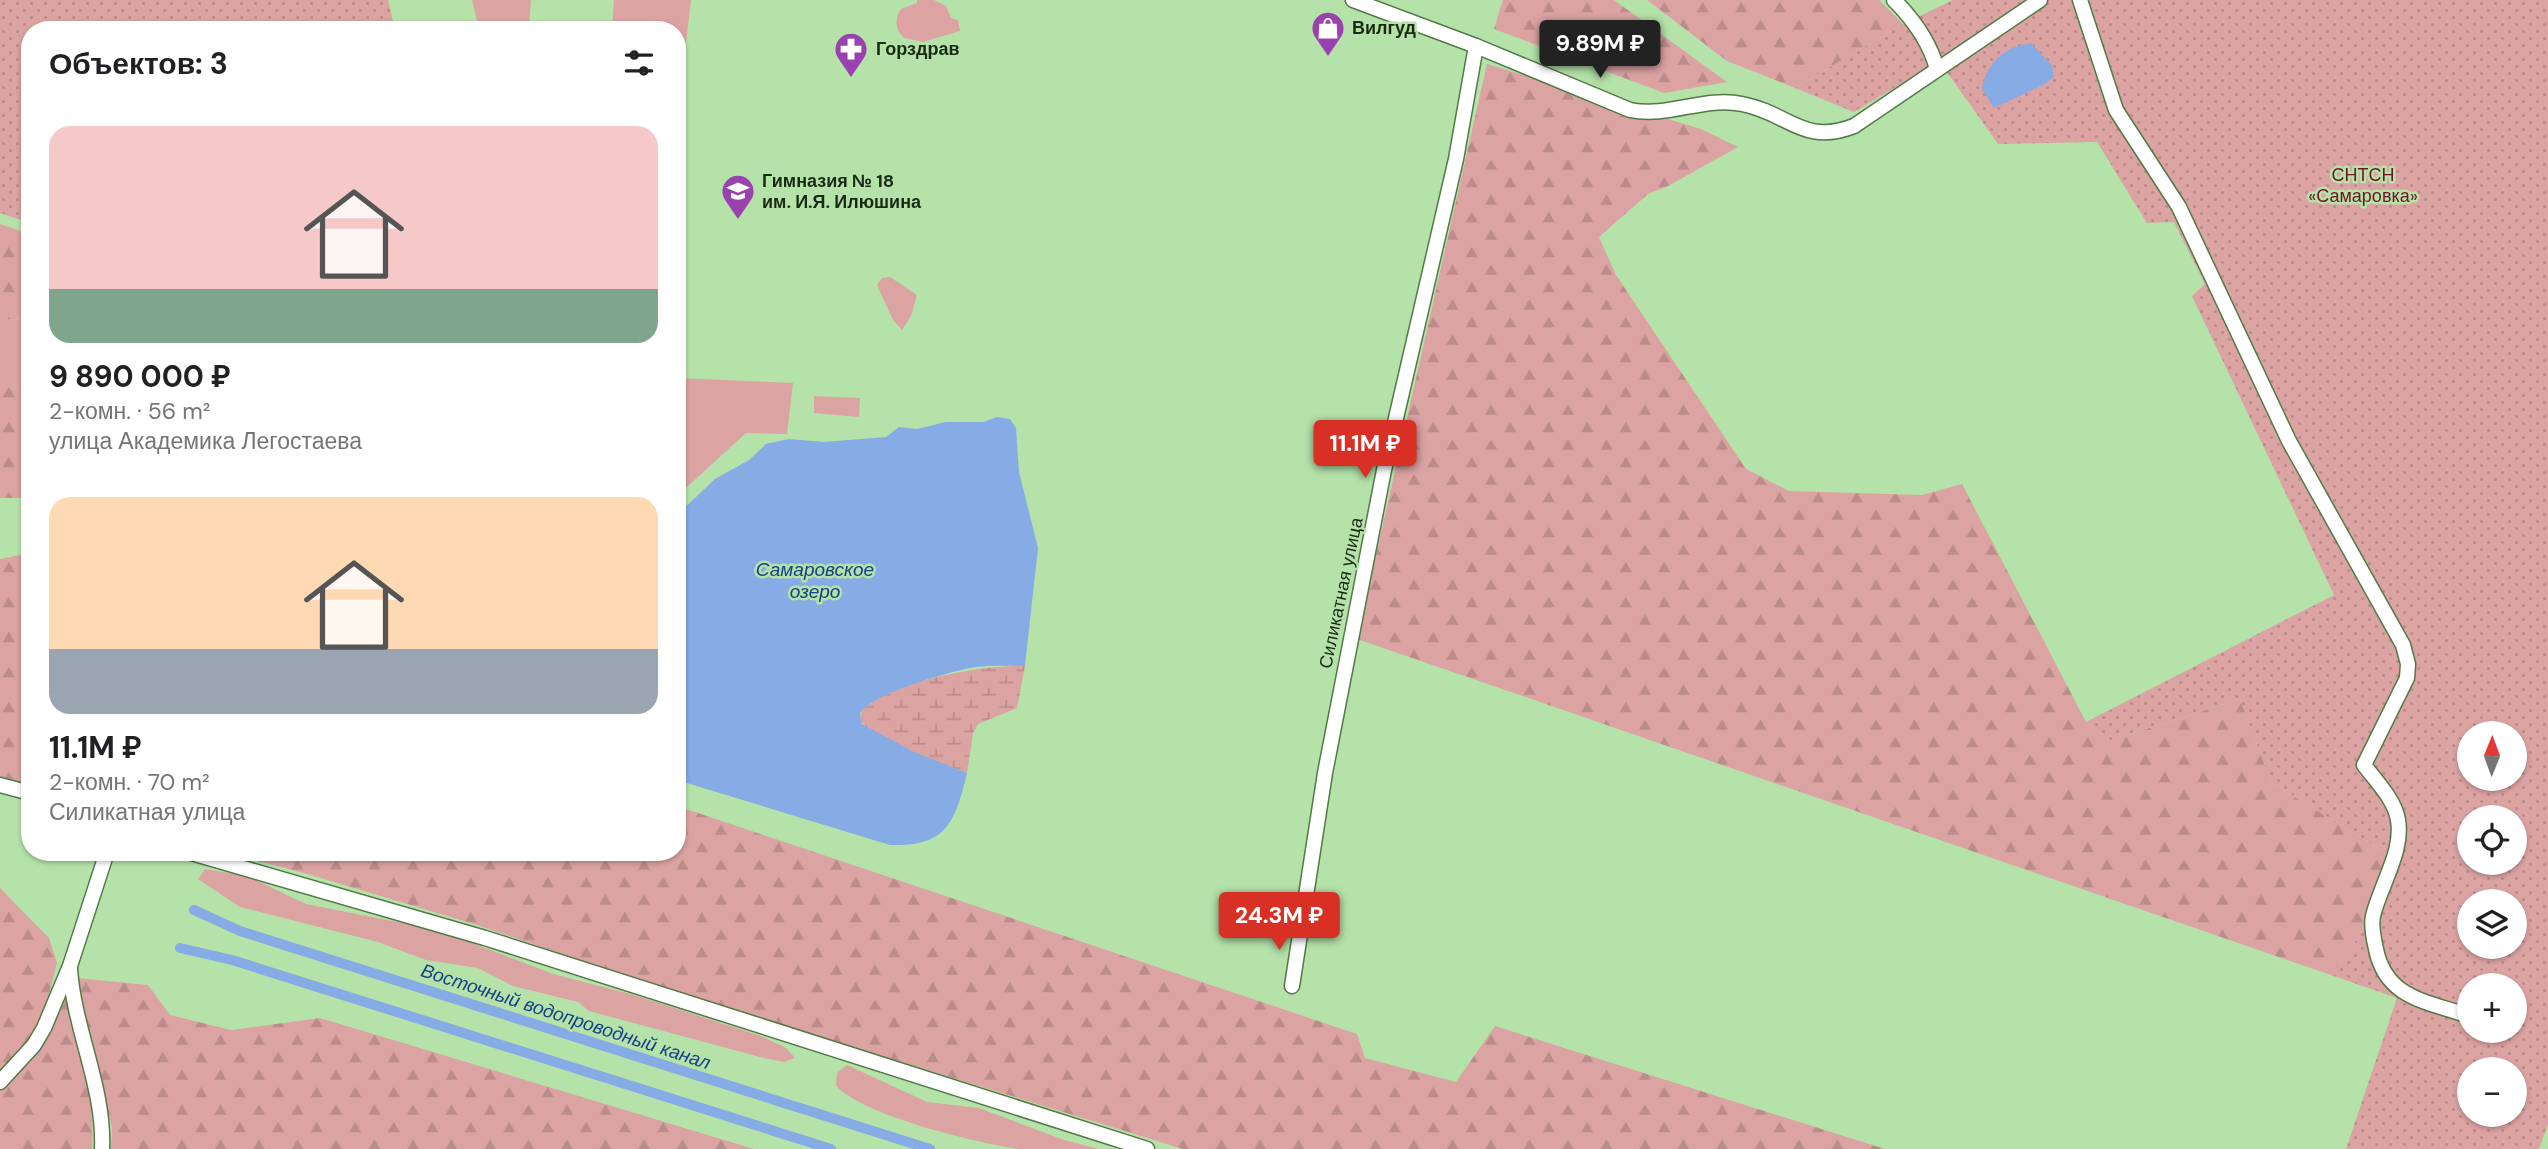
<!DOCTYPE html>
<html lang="ru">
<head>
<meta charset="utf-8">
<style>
	:root { --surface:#fff; --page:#f2f2f2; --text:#202124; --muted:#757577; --accent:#d93025 }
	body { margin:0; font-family:"DM Sans",sans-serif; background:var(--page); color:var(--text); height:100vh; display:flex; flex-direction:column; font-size:26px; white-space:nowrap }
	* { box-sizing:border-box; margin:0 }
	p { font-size:23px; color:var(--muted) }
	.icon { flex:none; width:38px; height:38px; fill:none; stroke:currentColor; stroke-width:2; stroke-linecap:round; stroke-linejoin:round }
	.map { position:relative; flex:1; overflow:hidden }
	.drawer { position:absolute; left:21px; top:21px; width:665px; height:840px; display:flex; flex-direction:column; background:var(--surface); border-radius:28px; box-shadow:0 2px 5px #0004 }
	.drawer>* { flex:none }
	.needle { width:46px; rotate:1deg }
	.tools { position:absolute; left:2457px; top:721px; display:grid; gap:14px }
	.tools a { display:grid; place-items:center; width:70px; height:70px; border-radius:50%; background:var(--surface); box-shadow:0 2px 5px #0004; font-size:35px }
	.price { position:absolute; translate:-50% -60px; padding:0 16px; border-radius:7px; background:var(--accent); color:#fff; font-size:23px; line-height:46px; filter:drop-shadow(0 2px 4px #0008) }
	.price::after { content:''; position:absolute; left:50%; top:42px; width:21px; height:16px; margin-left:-10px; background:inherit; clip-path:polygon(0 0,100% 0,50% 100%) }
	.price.current { background:#222; color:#fff }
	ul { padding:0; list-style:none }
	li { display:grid; align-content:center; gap:14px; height:371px; padding:0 28px }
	li span { display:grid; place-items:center; height:217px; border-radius:21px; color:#555 }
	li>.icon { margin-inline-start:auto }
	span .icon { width:126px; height:126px; fill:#fffc; stroke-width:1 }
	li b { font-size:30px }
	h2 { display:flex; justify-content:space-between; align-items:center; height:84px; padding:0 28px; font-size:30px }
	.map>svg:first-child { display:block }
	.green { fill:#dca3a3 }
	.forest { fill:url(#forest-firs) }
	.wetland { fill:url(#wetland-marsh) }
	.garden { fill:url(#garden-dots); fill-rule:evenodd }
	.water { fill:#86abe5 }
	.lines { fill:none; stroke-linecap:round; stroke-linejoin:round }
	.canal { stroke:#86abe5; stroke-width:10 }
	.minor-casing { stroke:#517a46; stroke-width:17 }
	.minor { stroke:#fff; stroke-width:14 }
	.labels { text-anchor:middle; stroke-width:5; stroke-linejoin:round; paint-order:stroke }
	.poi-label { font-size:18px; font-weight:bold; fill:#192a14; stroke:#b5e2a9; text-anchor:start }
	.park-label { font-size:18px; fill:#711522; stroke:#b5e2a9 }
	.street-label { font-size:18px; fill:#192a14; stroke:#b5e2a9 }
	.water-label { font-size:19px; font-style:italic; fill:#154186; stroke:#b5e2a9 }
</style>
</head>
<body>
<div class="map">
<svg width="2548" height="1149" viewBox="0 0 2548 1149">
	<defs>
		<pattern id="forest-firs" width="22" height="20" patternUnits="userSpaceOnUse" patternTransform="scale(1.75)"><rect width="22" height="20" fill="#dca3a3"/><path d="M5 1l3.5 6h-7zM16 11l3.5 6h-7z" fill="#bc8c8b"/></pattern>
		<pattern id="wetland-marsh" width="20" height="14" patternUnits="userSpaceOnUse" patternTransform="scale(1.75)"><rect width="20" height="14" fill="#dca3a3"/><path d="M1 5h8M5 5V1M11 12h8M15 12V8" fill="none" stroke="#bc8c8b"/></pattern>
		<pattern id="garden-dots" width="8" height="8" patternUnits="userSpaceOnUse" patternTransform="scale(1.75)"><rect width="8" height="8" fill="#dca3a3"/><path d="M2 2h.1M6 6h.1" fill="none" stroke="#bc8c8b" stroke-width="1.8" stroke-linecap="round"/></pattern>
	</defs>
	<rect width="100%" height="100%" fill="#b5e2a9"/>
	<!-- green -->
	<g class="green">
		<polygon points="472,0 531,0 529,30 479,30"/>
		<polygon points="614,0 691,0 678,110 677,160 677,30 612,30"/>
		<path d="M917,0H934L946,6L951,18L958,20L960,31L923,42L904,38C895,30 894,19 901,9L917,3Z"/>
		<polygon points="890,277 917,295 911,316 902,330 893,320 877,285 882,278"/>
		<polygon points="0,319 30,320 30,390 0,387"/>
		<polygon points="677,378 793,383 787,434 746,433 677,496"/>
		<polygon points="814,396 860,398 859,417 814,413"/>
		<polygon points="205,869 247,876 306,904 438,930 553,974 634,995 761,1036 786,1048 795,1058 784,1062 760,1057 589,1011 578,1002 513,986 478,968 426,960 378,942 240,907 198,879"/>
		<path d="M847,1065L927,1102L979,1108L1064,1140L1099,1149C1073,1149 1043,1149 1018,1149C974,1142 865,1116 836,1086L837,1073Z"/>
	</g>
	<!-- forest -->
	<g class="forest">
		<polygon points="1503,0 1614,0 1727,82 1664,93 1494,29"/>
		<polygon points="1647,0 1879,0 1903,24 1795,88 1727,61"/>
		<polygon points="1487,64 1701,129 1738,147 1668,186 1648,194 1599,237 1616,275 1746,469 1789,491 1922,495 1962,484 2086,722 2108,741 2240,699 2271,782 2394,858 2359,937 2331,975 1357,639"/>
		<polygon points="0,224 30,234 30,320 0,319"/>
		<polygon points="0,387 30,390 30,498 0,498"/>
		<polygon points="30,553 30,791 0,783 0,559"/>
		<polygon points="677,806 1357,1034 1365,1058 1456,1082 1495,1026 1885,1149 1183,1149 658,987 477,925 311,875 223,852 677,852"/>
		<path d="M0,888L49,938L57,963L45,1010L59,996H65C78,1046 96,1097 92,1149H0Z"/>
		<polygon points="77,978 148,985 170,1015 231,1030 320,1018 754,1149 111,1149 112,1128"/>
	</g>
	<!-- wetland -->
	<path class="wetland" d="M1025,666L1017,708L978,724L973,733L967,773C943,763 871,741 860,719L862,710C897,680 980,665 1025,666Z"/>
	<!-- garden -->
	<g class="garden">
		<polygon points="0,0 388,0 395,30 30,30 30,223 0,213"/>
		<path d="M1953,0H2548V1124L2539,1149H2346L2397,998L2331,975L2359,937L2394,858L2271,782L2240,699L2108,741L2086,722L2334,595L2192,296L2205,284L2174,222L2147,223L2097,142L1998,144L1939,61L1854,112L1795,88L1903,24ZM2469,733H2515V779H2469ZM2469,817H2515V863H2469ZM2469,901H2515V947H2469ZM2469,985H2515V1031H2469ZM2469,1069H2515V1115H2469Z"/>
	</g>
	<!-- water -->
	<g class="water">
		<path d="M2031,43L2052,66L2054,77L2043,85L1994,108L1982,89C1987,62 2004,47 2031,43Z"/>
		<path d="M997,417L1010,419L1016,428L1019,472L1038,548L1025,666C1009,666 992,665 975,667C952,671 869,694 860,714L862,724L912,751L967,773C955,822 947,847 890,845L677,780V515L715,479L749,460L766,444L789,439L824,442L886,437L899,427L917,429L946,422H983Z"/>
	</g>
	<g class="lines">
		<!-- canal -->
		<g class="canal">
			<polyline points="194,910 240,931 930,1149"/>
			<polyline points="180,948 232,960 831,1149"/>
		</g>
		<defs>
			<g id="minor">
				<path d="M1353,0L1476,46L1630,110C1669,118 1704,96 1742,104C1789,113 1803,146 1854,126L2040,0"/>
				<path d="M1894,0C1913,19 1930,43 1937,69"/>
				<path d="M2080,0L2116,110L2179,207L2289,441L2403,645L2408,664L2407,678L2364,765C2376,781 2395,800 2398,820C2402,843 2391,866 2383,887C2372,916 2369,918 2376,949C2386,999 2427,1001 2469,1016"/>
				<polyline points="0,785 30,793"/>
				<polyline points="188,852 485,938 1147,1149"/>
				<path d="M70,969C74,1029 105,1089 102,1149"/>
				<polyline points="1292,986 1325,773 1353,629 1384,470 1456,159 1476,46"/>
				<polyline points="0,1082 34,1045 44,1028 70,966 107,852"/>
			</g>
		</defs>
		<!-- minor casing -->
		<use href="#minor" class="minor-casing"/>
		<!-- minor -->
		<use href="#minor" class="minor"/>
	</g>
	<!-- icons -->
	<defs>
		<symbol id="shop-pin" viewBox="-11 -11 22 30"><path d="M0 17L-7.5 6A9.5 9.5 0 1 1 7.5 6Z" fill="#9942af" stroke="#b5e2a9"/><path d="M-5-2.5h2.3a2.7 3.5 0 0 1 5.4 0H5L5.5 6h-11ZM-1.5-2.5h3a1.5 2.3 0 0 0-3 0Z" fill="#fff"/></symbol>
		<symbol id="pharmacy-pin" viewBox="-11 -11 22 30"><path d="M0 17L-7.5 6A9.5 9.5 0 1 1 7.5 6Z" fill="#9942af" stroke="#b5e2a9"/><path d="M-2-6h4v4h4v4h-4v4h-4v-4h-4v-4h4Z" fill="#fff"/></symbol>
		<symbol id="school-pin" viewBox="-11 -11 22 30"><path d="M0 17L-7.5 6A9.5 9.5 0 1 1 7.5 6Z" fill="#9942af" stroke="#b5e2a9"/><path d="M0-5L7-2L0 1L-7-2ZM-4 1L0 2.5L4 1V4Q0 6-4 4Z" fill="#fff"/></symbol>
	</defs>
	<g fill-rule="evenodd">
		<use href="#shop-pin" x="1309" y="9" width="38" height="52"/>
		<use href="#pharmacy-pin" x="832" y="30" width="38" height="52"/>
		<use href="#school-pin" x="719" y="172" width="38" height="52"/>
	</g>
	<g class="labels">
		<!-- poi labels -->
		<g class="poi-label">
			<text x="1352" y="34">Вилгуд</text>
			<text x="876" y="55">Горздрав</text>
			<text x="762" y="187">Гимназия № 18<tspan x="762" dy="21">им. И.Я. Илюшина</tspan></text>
		</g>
		<!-- park labels -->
		<g class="park-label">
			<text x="2363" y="181">СНТСН<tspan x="2363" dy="21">«Самаровка»</tspan></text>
		</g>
		<!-- street labels -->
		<g class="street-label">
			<text transform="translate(1341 593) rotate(-78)" y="6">Силикатная улица</text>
		</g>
		<!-- water labels -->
		<g class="water-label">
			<text x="815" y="576">Самаровское<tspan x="815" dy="22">озеро</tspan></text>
			<text transform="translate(566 1016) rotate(18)" y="7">Восточный водопроводный канал</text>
		</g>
	</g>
</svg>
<div class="tools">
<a><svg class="needle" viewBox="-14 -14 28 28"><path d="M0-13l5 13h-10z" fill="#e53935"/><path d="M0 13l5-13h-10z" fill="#757577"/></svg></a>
<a><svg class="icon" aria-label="locate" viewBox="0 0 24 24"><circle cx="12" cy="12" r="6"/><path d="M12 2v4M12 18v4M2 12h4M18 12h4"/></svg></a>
<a><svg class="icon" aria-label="layers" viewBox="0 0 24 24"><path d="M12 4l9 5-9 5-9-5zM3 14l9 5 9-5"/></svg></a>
<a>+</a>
<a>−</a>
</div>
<b class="price current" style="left:1600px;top:80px">9.89M ₽</b>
<b class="price" style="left:1365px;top:480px">11.1M ₽</b>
<b class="price" style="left:1279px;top:952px">24.3M ₽</b>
<section class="drawer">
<h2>Объектов: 3<svg class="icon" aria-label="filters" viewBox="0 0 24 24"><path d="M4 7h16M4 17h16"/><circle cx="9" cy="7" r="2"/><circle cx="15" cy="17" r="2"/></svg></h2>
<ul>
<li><span style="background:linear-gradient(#f6c9c9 75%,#7fa58c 0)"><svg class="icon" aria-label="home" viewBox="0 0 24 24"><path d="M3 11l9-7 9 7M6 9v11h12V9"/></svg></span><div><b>9 890 000 ₽</b><p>2-комн. · 56 m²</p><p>улица Академика Легостаева</p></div></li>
<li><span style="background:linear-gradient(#ffd9b3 70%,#9aa5b1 0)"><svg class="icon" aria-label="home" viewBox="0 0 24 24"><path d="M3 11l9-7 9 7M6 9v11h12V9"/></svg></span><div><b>11.1M ₽</b><p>2-комн. · 70 m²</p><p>Силикатная улица</p></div></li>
</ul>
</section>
</div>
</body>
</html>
